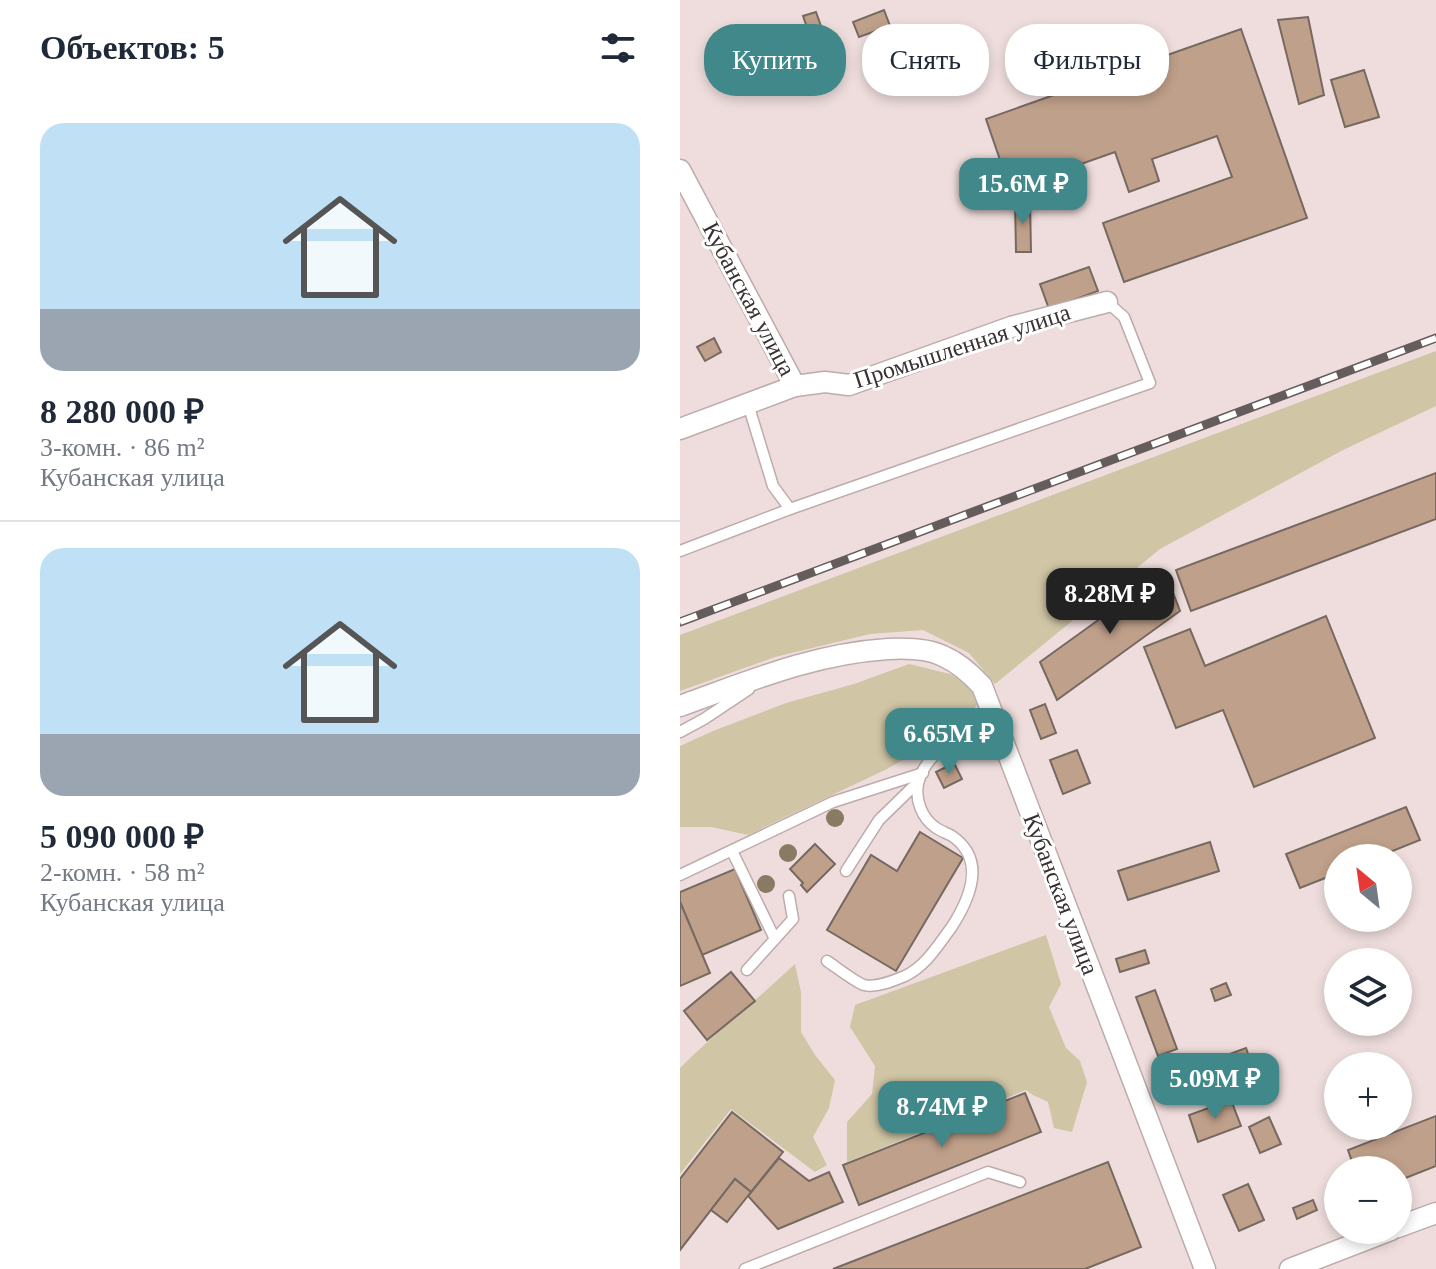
<!DOCTYPE html>
<html lang="ru">
<head>
<meta charset="utf-8">
<style>
	:root { --surface:#fff; --page:#f6f6f7; --text:#1f2937; --muted:#747a83; --line:#e0e1e3; --accent:#408889 }
	body { margin:0; font-family:Georgia,serif; background:var(--page); color:var(--text); height:100vh; display:flex; flex-direction:column; font-size:30px; white-space:nowrap }
	* { box-sizing:border-box; margin:0 }
	p { font-size:26px; color:var(--muted) }
	.icon { flex:none; width:44px; height:44px; fill:none; stroke:currentColor; stroke-width:2; stroke-linecap:round; stroke-linejoin:round }
	.map { position:relative; flex:1; overflow:hidden }
	.panel { display:flex; flex-direction:column; background:var(--surface); width:680px }
	.panel>* { flex:none }
	.top-card { position:absolute; left:24px; top:24px; width:612px; height:72px; display:flex; gap:16px }
	.needle { width:52px; rotate:331deg }
	.buttons { position:absolute; left:644px; top:844px; display:grid; gap:16px }
	.buttons a { display:grid; place-items:center; width:88px; height:88px; border-radius:50%; background:var(--surface); box-shadow:0 4px 12px #0003; font-size:40px }
	.price { position:absolute; translate:-50% -68px; padding:0 18px; border-radius:16px; background:var(--accent); color:#fff; font-size:26px; line-height:52px; filter:drop-shadow(0 2px 4px #0008) }
	.price::after { content:''; position:absolute; left:50%; top:48px; width:24px; height:18px; margin-left:-12px; background:inherit; clip-path:polygon(0 0,100% 0,50% 100%) }
	.price.selected { background:#222; color:#fff }
	ul { padding:0; list-style:none }
	li { display:grid; align-content:center; gap:16px; height:424px; padding:0 40px }
	li+li { border-top:2px solid var(--line) }
	li span { display:grid; place-items:center; height:248px; border-radius:24px; color:#555 }
	li>.icon { margin-inline-start:auto }
	span .icon { width:144px; height:144px; fill:#fffc; stroke-width:1 }
	li b { font-size:34px }
	h2 { display:flex; justify-content:space-between; align-items:center; height:96px; padding:0 40px; font-size:34px }
	.chip { padding:0 28px; border-radius:32px; background:var(--surface); box-shadow:0 4px 12px #0003; font-size:28px; line-height:72px }
	.chip.selected { background:var(--accent); color:#fff }
	main { display:flex; flex:1; min-height:0 }
	.map>svg:first-child { display:block }
	.green { fill:#d0c5a5 }
	.building { fill:#bfa08a; stroke:#756961; stroke-width:2 }
	.lines { fill:none; stroke-linecap:round; stroke-linejoin:round }
	.lane-casing { stroke:#bdacab; stroke-width:13 }
	.street-casing { stroke:#bdacab; stroke-width:23 }
	.lane { stroke:#fff; stroke-width:10 }
	.street { stroke:#fff; stroke-width:20 }
	.rail-casing { stroke:#655c5c; stroke-width:9 }
	.rail { stroke:#fff; stroke-width:6; stroke-dasharray:18; stroke-linecap:butt }
	.tree { fill:#897a63 }
	.labels { text-anchor:middle; stroke-width:6; stroke-linejoin:round; paint-order:stroke }
	.street-label { font-size:24px; fill:#393232; stroke:#fff }
</style>
</head>
<body>
<main>
<section class="panel">
<h2>Объектов: 5<svg class="icon" aria-label="filters" viewBox="0 0 24 24"><path d="M4 7h16M4 17h16"/><circle cx="9" cy="7" r="2"/><circle cx="15" cy="17" r="2"/></svg></h2>
<ul>
<li><span style="background:linear-gradient(#bfe0f5 75%,#9aa5b1 0)"><svg class="icon" aria-label="home" viewBox="0 0 24 24"><path d="M3 11l9-7 9 7M6 9v11h12V9"/></svg></span><div><b>8 280 000 ₽</b><p>3-комн. · 86 m²</p><p>Кубанская улица</p></div></li>
<li><span style="background:linear-gradient(#bfe0f5 75%,#9aa5b1 0)"><svg class="icon" aria-label="home" viewBox="0 0 24 24"><path d="M3 11l9-7 9 7M6 9v11h12V9"/></svg></span><div><b>5 090 000 ₽</b><p>2-комн. · 58 m²</p><p>Кубанская улица</p></div></li>
</ul>
</section>
<div class="map">
<svg width="756" height="1269" viewBox="0 0 756 1269">
	<rect width="100%" height="100%" fill="#eedddc"/>
	<!-- green -->
	<g class="green">
		<polygon points="756,351 756,406 663,450 480,549 315,684 289,653 243,630 190,634 95,657 0,691 0,635"/>
		<polygon points="229,664 270,674 288,683 299,701 290,716 254,742 207,769 68,835 31,827 0,827 0,746 33,731 106,703 174,684"/>
		<polygon points="366,935 381,984 369,1007 386,1048 400,1061 407,1082 392,1132 374,1128 368,1102 353,1095 346,1090 167,1162 167,1122 192,1094 195,1066 170,1027 175,1005"/>
		<path d="M115,964L121,992V1032L135,1055L155,1080L149,1108L133,1137L147,1165L135,1172L51,1109L0,1174V1068C37,1031 78,999 115,964Z"/>
	</g>
	<!-- building -->
	<g class="building">
		<polygon points="204,10 210,26 179,37 173,22"/>
		<polygon points="136,12 149,49 136,54 123,16"/>
		<polygon points="628,17 644,95 619,104 598,20"/>
		<polygon points="561,29 627,218 444,282 423,223 552,177 537,136 472,159 479,181 449,192 435,152 330,189 306,119"/>
		<polygon points="99,35 111,69 70,85 57,50"/>
		<polygon points="684,70 699,117 665,127 651,80"/>
		<polygon points="335,201 350,201 351,252 336,252"/>
		<polygon points="409,267 418,291 369,309 360,284"/>
		<polygon points="34,338 41,352 25,361 17,347"/>
		<polygon points="756,473 756,519 511,611 496,570"/>
		<polygon points="485,572 500,611 377,700 360,662"/>
		<polygon points="646,616 695,738 574,787 543,710 496,728 464,647 510,629 525,666"/>
		<polygon points="365,704 376,733 361,739 350,710"/>
		<polygon points="397,750 410,783 383,794 370,760"/>
		<polygon points="274,763 282,779 264,788 256,772"/>
		<polygon points="726,807 740,840 695,858 658,858 658,873 620,888 606,854"/>
		<polygon points="240,832 283,858 216,971 147,930 191,855 217,871"/>
		<polygon points="530,842 539,871 448,900 438,871"/>
		<polygon points="135,844 155,864 127,892 121,885 123,883 110,869"/>
		<polygon points="55,869 81,930 22,955 0,902 0,892"/>
		<polygon points="0,902 30,973 0,986"/>
		<polygon points="465,950 469,963 440,972 436,959"/>
		<polygon points="51,972 75,1001 27,1040 4,1011"/>
		<polygon points="546,983 551,995 535,1001 531,989"/>
		<polygon points="475,990 497,1049 478,1056 456,997"/>
		<polygon points="566,1048 579,1085 535,1101 522,1064"/>
		<polygon points="345,1093 361,1132 179,1205 163,1165"/>
		<polygon points="551,1100 561,1126 518,1142 509,1115"/>
		<polygon points="52,1112 103,1152 71,1192 55,1179 0,1250 0,1179"/>
		<polygon points="756,1116 756,1166 718,1181 718,1170 675,1170 668,1150"/>
		<polygon points="589,1117 601,1144 580,1153 569,1127"/>
		<polygon points="99,1158 129,1181 149,1172 163,1202 98,1229 68,1196"/>
		<polygon points="428,1162 461,1247 405,1269 153,1269"/>
		<polygon points="55,1179 71,1192 47,1222 31,1210"/>
		<polygon points="568,1184 584,1220 559,1231 543,1195"/>
		<polygon points="633,1200 637,1210 617,1219 613,1208"/>
	</g>
	<g class="lines">
		<defs>
			<g id="lane">
				<polyline points="68,404 93,486 110,509"/>
				<polyline points="0,551 110,509 470,383 444,317 427,302"/>
				<polyline points="0,732 24,719 69,689"/>
				<polyline points="52,851 95,939"/>
				<polyline points="166,871 199,820 238,782"/>
				<polyline points="0,875 153,802 243,773"/>
				<path d="M147,961C156,967 175,982 184,985C196,988 213,981 225,976C246,966 258,945 271,928C290,899 307,860 272,836C267,833 260,831 255,827C242,818 235,800 238,784C245,750 286,732 316,721"/>
				<polyline points="67,970 113,919 109,896"/>
				<polyline points="65,1269 308,1172 340,1182"/>
			</g>
			<g id="street">
				<polyline points="0,170 115,386"/>
				<polyline points="0,429 115,386 145,382 169,385 331,327 427,302"/>
				<path d="M0,706C70,681 132,654 208,649C226,648 247,648 263,656C279,663 290,673 302,686L525,1269"/>
				<polyline points="718,1227 756,1213"/>
				<polyline points="610,1269 711,1230"/>
			</g>
		</defs>
		<!-- lane casing -->
		<use href="#lane" class="lane-casing"/>
		<!-- street casing -->
		<use href="#street" class="street-casing"/>
		<!-- lane -->
		<use href="#lane" class="lane"/>
		<!-- street -->
		<use href="#street" class="street"/>
		<defs>
			<polyline id="rail" points="0,622 756,338"/>
		</defs>
		<!-- rail casing -->
		<use href="#rail" class="rail-casing"/>
		<!-- rail -->
		<use href="#rail" class="rail"/>
	</g>
	<!-- trees -->
	<g class="tree">
		<circle cx="155" cy="818" r="9"/>
		<circle cx="108" cy="853" r="9"/>
		<circle cx="86" cy="884" r="9"/>
	</g>
	<g class="labels">
		<!-- street labels -->
		<g class="street-label">
			<text transform="translate(69 299) rotate(62)" y="8">Кубанская улица</text>
			<text transform="translate(282 346) rotate(-18)" y="8">Промышленная улица</text>
			<text transform="translate(381 894) rotate(69)" y="8">Кубанская улица</text>
		</g>
	</g>
</svg>
<div class="buttons">
<a><svg class="needle" viewBox="-14 -14 28 28"><path d="M0-13l5 13h-10z" fill="#e53935"/><path d="M0 13l5-13h-10z" fill="#747a83"/></svg></a>
<a><svg class="icon" aria-label="layers" viewBox="0 0 24 24"><path d="M12 4l9 5-9 5-9-5zM3 14l9 5 9-5"/></svg></a>
<a>+</a>
<a>−</a>
</div>
<b class="price" style="left:343px;top:226px">15.6M ₽</b>
<b class="price selected" style="left:430px;top:636px">8.28M ₽</b>
<b class="price" style="left:269px;top:776px">6.65M ₽</b>
<b class="price" style="left:535px;top:1121px">5.09M ₽</b>
<b class="price" style="left:262px;top:1149px">8.74M ₽</b>
<div class="top-card">
<a class="chip selected">Купить</a>
<a class="chip">Снять</a>
<a class="chip">Фильтры</a>
</div>
</div>
</main>
</body>
</html>
